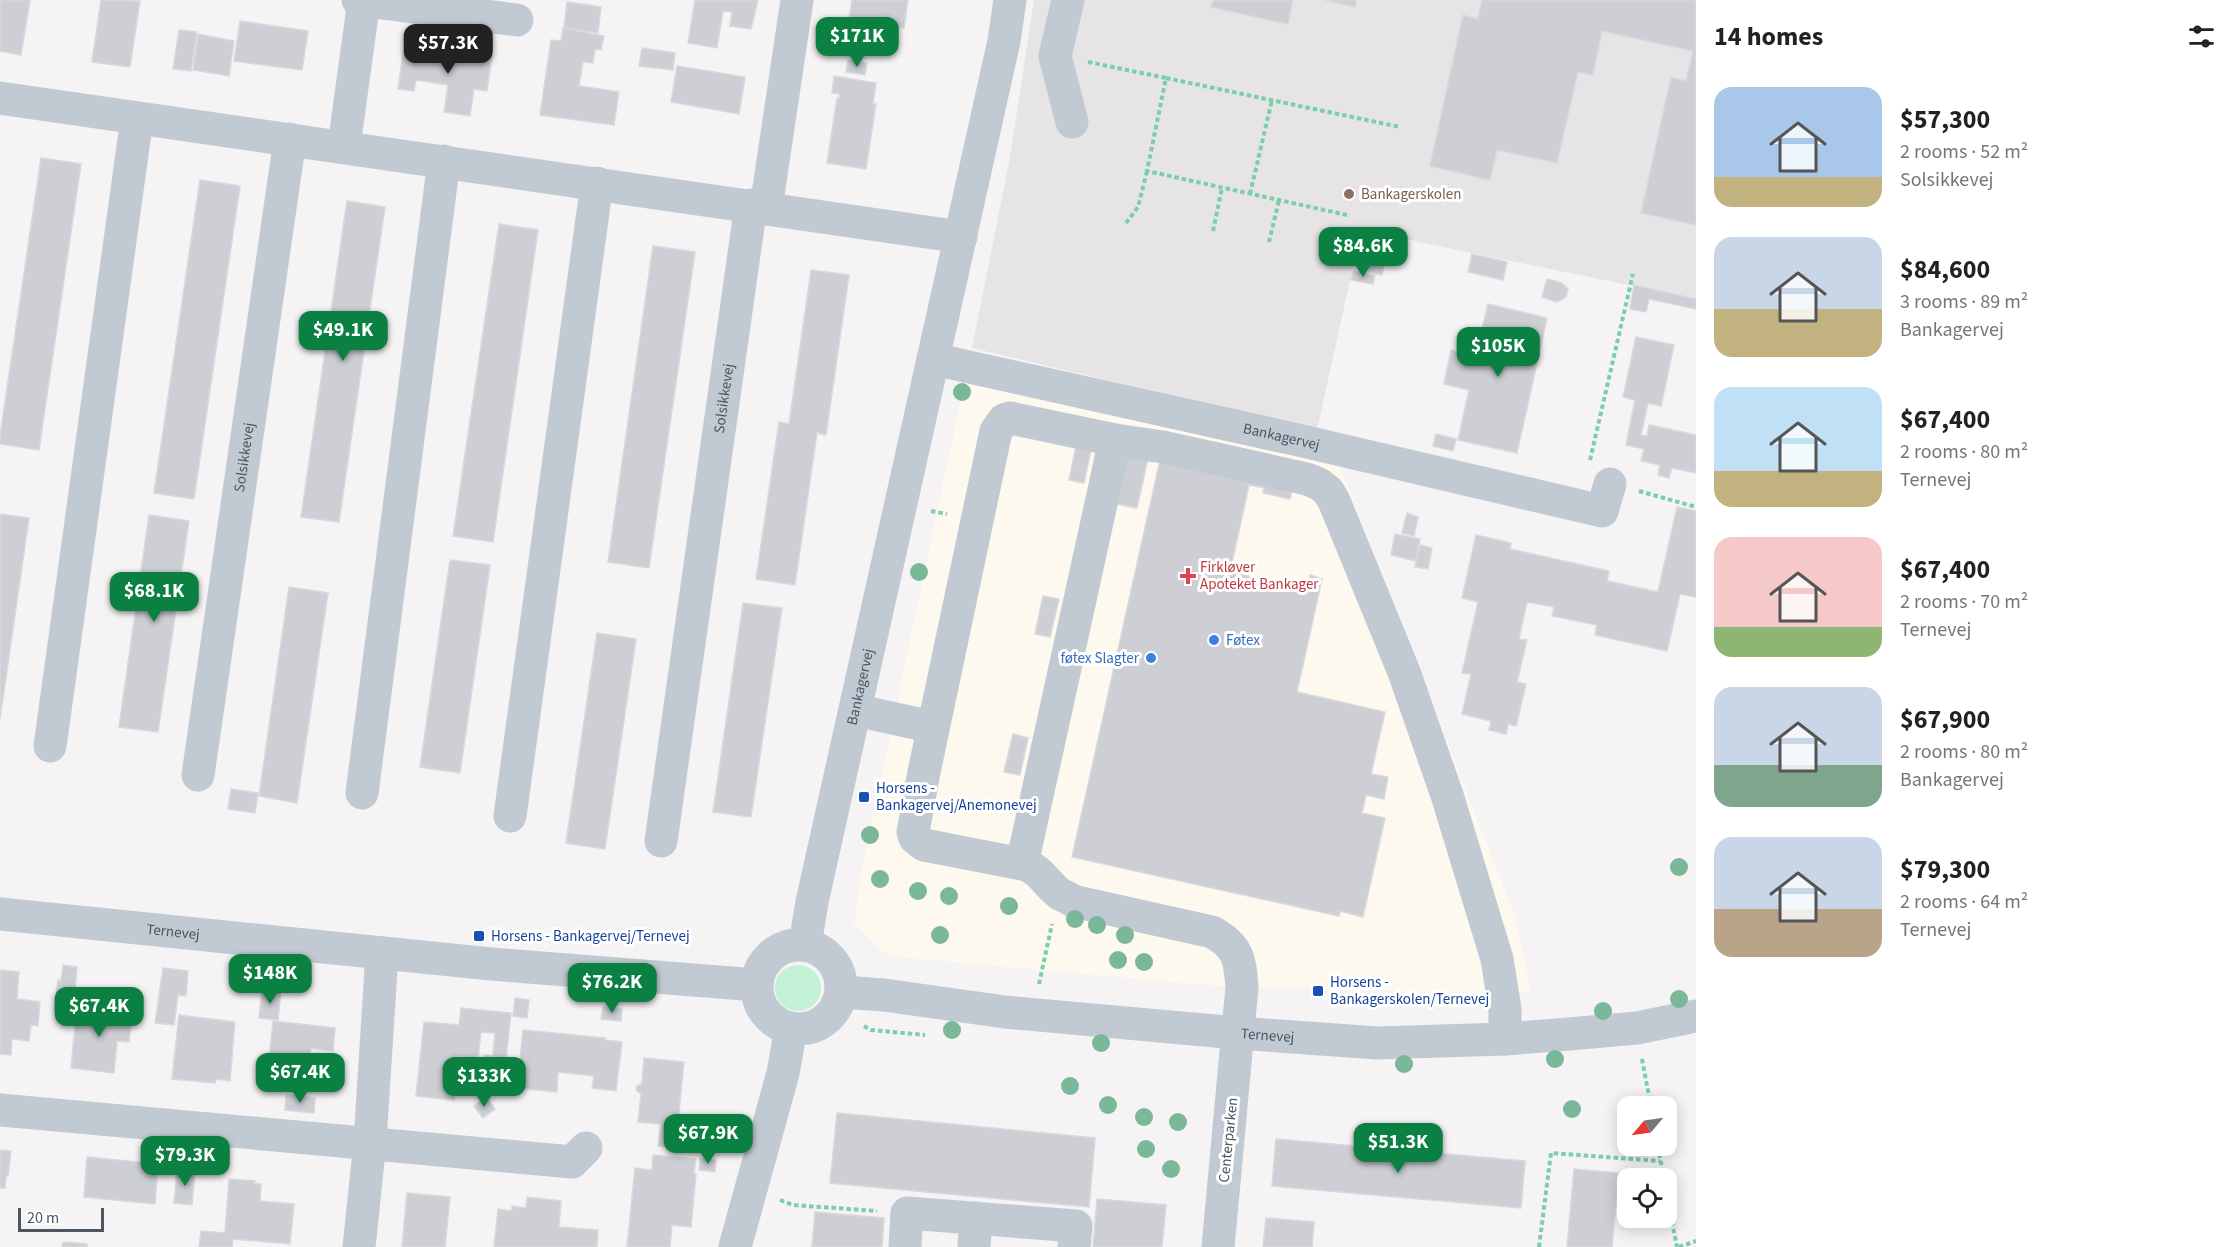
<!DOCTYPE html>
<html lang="en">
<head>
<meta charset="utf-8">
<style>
	:root { --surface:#fff; --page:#f2f2f2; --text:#222; --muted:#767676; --accent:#0b8043 }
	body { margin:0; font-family:"Source Sans 3",sans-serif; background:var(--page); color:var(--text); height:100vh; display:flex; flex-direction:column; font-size:22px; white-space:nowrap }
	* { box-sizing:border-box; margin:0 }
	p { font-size:20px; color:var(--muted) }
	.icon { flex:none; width:33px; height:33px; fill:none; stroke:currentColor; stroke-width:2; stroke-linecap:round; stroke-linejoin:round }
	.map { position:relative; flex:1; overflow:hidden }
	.side { display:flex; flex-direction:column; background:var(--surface); width:540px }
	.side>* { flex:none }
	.needle { width:39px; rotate:241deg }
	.controls { position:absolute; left:1617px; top:1096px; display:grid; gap:12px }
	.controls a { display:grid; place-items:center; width:60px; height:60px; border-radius:12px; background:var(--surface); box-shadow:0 3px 15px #0003; font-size:30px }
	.scale { position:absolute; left:18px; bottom:15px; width:86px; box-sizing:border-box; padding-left:6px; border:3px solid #4a5661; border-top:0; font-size:16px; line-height:21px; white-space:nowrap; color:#4a5661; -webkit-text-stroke:4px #fff; paint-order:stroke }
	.price { position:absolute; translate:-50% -51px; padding:0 14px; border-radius:12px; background:var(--accent); color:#fff; font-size:20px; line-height:39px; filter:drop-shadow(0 2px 3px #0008) }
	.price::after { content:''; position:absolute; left:50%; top:36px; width:18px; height:14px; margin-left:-9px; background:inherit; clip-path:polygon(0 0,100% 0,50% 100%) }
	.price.active { background:#222; color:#fff }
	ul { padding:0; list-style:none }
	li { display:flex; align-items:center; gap:18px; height:150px; padding:0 18px }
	li span { display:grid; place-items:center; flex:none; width:168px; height:120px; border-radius:18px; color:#555 }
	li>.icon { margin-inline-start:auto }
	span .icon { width:72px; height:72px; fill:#fffc; stroke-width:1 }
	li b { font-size:26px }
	h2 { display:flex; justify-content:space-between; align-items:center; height:72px; padding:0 18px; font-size:26px }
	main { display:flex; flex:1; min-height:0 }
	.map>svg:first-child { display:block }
	.commercial { fill:#fdf9ef }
	.education { fill:#e6e4e5 }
	.green { fill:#c3f1d5 }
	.building { fill:#cdcfd5; stroke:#d7d9de; stroke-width:1.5 }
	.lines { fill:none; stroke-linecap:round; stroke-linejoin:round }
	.path { stroke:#7ad0a6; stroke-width:4; stroke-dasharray:4.5 3; stroke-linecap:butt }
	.minor { stroke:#c1cad2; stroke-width:33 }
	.tree { fill:#7bb799 }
	.education-dot { fill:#8d6e63; stroke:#fff; stroke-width:2 }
	.health-dot { fill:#e0444e; stroke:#fff; stroke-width:2 }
	.shop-dot { fill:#3f7fe0; stroke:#fff; stroke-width:2 }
	.transit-dot { fill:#1a4fb4; stroke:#fff; stroke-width:2 }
	.labels { text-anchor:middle; stroke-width:6; stroke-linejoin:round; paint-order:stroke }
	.education-label { font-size:15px; fill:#785e54; stroke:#fff; text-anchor:start }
	.street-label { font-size:15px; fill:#4a5661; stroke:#fff }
	.health-label { font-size:15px; fill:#be3a42; stroke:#fff; text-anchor:start }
	.shop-label { font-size:15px; fill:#366cbe; stroke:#fff; text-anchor:start }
	.transit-label { font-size:15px; fill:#164399; stroke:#fff; text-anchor:start }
</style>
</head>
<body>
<main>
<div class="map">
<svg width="1696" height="1247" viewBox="0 0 1696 1247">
	<rect width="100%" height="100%" fill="#f5f3f3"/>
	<!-- commercial -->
	<polygon class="commercial" points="965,379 1338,462 1516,919 1531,991 1478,993 1216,986 888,956 854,924 861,873"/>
	<!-- education -->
	<polygon class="education" points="1034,0 1696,0 1696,299 1361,230 1317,430 972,348 1010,157"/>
	<!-- green -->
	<circle class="green" cx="798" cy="988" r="23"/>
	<!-- building -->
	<g class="building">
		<polygon points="0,0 30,0 21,55 0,51"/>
		<polygon points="101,0 140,1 130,67 92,62"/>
		<polygon points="695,0 758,0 751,29 730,26 732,12 723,11 717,48 688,43"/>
		<polygon points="852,0 908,0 904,28 889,25 884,53 845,46"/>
		<polygon points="1213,0 1293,0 1288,24 1211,7"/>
		<polygon points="1325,0 1356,0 1355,7"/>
		<polygon points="1482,0 1696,0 1696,225 1641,213 1671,77 1686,81 1693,51 1602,31 1593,75 1578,72 1557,163 1497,150 1490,180 1430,166 1463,15 1478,19"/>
		<polygon points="567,2 601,7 598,33 564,28"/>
		<polygon points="240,21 308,31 302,70 234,61"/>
		<polygon points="563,28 604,36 601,50 595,49 593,63 583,62 579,86 619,92 614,125 540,115 551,40 561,41"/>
		<polygon points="179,30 197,32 191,71 173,69"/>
		<polygon points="198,34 234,41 229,76 193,70"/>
		<polygon points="418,45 492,56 487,91 474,89 470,116 444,112 448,85 416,80 414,91 398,89 403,53 417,55"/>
		<polygon points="642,48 675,53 673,70 639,66"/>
		<polygon points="848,60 867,63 865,75 846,72"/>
		<polygon points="677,66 745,77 739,114 671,102"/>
		<polygon points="834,76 876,83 873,104 876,104 866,169 827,163 837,98 839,99 840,94 832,93"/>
		<polygon points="41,158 81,164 39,450 0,444 0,436"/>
		<polygon points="200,180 240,186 194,499 154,493"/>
		<polygon points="347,201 385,207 339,522 301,517"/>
		<polygon points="499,224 538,230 493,542 453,536"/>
		<polygon points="1358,236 1389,244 1382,275 1369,272 1370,266 1352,262"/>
		<polygon points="653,246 695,252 649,568 608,562"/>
		<polygon points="1472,254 1507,262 1503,280 1468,272"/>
		<polygon points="811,270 849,275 826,435 817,433 795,585 756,579 779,422 789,424"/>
		<polygon points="1353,271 1375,275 1373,284 1351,280"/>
		<polygon points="1547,279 1562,283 1568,289 1566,297 1557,302 1542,297"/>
		<polygon points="1634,285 1696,299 1696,309 1649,299 1646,312 1630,309"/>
		<polygon points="1488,304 1547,318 1517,453 1458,440 1469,390 1444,384 1451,350 1476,355"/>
		<polygon points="1636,337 1674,345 1661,406 1648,403 1641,435 1647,436 1649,425 1696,435 1696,473 1672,468 1669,478 1658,475 1660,465 1641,461 1644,449 1626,445 1635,400 1623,397"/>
		<polygon points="1436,434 1456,439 1453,451 1433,446"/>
		<polygon points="1077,442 1092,445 1084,483 1069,480"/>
		<polygon points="1162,451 1294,481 1290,499 1263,493 1264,488 1249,485 1230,572 1307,589 1310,575 1322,579 1297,692 1385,712 1371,774 1388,777 1384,799 1366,795 1362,813 1385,818 1363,917 1340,911 1339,916 1072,857"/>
		<polygon points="1123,453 1148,458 1137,508 1112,503"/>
		<polygon points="1677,507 1696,511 1696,597 1680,594 1667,651 1595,635 1597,625 1552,616 1554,607 1527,602 1519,639 1527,640 1517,682 1526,684 1516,726 1508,724 1506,734 1489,730 1491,721 1462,714 1471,674 1462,673 1478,602 1462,598 1476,535 1511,543 1510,549 1609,571 1607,581 1658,592"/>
		<polygon points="1407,513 1418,517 1414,536 1402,533"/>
		<polygon points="0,514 29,518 0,719"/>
		<polygon points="149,515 189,521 158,732 119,727"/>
		<polygon points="1395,534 1420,539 1416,561 1391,555"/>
		<polygon points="1420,545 1432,548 1428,569 1415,567"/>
		<polygon points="450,560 490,565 460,773 420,767"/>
		<polygon points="289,587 328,593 297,803 259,796"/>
		<polygon points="1043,596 1059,599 1050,637 1035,634"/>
		<polygon points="743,603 782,608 751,817 713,812"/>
		<polygon points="597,633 636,639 605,849 566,843"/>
		<polygon points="1013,734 1028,738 1020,775 1004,772"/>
		<polygon points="231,789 258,793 255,813 228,809"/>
		<polygon points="63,965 77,967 73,1013 54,1011 58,980 61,981"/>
		<polygon points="163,968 188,971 186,996 178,995 174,1025 155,1023"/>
		<polygon points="0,970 19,972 17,999 40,1002 38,1026 31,1025 29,1041 12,1039 11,1055 0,1054"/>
		<polygon points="262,989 281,991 278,1020 259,1018"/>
		<polygon points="515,998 529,1000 527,1018 513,1016"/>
		<polygon points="77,1005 132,1012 129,1042 117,1041 114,1073 71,1068"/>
		<polygon points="603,1007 622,1009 621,1021 601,1019"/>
		<polygon points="461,1008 511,1013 505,1068 483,1066 485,1055 493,1056 495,1033 481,1032 478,1059 458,1057 454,1100 416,1096 424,1022 459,1025"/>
		<polygon points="179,1015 235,1022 230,1081 216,1079 215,1083 172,1079"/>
		<polygon points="273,1021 335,1028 333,1051 311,1048 306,1092 266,1088"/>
		<polygon points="523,1030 605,1038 605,1040 622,1042 616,1091 592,1088 594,1076 558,1072 557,1092 517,1088"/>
		<polygon points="644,1058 684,1062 678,1122 697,1124 695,1149 658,1146 661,1124 638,1122 641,1094 636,1090 637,1086 642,1083"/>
		<polygon points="286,1095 315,1098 314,1113 285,1110"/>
		<polygon points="486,1097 495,1109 483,1118 474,1106"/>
		<polygon points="837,1113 1095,1138 1089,1207 830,1183"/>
		<polygon points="1276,1139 1525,1161 1521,1208 1272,1186"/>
		<polygon points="0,1150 11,1151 8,1176 6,1176 5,1188 0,1188"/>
		<polygon points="653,1155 696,1159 694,1174 696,1174 691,1227 672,1225 670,1247 627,1247 635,1168 652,1170"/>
		<polygon points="87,1157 158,1164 155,1204 84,1197"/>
		<polygon points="700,1158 716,1160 715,1172 699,1170"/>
		<polygon points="177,1169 195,1170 192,1205 174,1203"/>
		<polygon points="1574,1169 1619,1173 1612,1247 1567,1247"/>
		<polygon points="229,1179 255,1181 254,1184 261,1184 260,1201 294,1204 290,1244 233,1239 232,1247 199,1247 201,1231 225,1233"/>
		<polygon points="407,1193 450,1197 445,1247 402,1247"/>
		<polygon points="527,1197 561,1201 559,1227 598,1230 597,1247 494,1247 498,1209 512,1211 512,1206 526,1208"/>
		<polygon points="1097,1199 1166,1205 1162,1247 1093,1247"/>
		<polygon points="815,1212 884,1218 882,1247 812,1247"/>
		<polygon points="1266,1218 1314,1222 1312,1247 1263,1247"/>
		<polygon points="63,1242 87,1244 87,1247 62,1247"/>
	</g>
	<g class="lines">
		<!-- path -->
		<g class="path">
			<polyline points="1088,62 1166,78 1147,171 1347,215"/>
			<polyline points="1166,78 1400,127"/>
			<polyline points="1250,194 1272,100"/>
			<polyline points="1126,223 1138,207 1147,171"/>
			<polyline points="1213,231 1222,188"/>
			<polyline points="1269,242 1279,200"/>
			<polyline points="1590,460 1633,274"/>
			<polyline points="1639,491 1696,507"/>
			<polyline points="931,511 947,514"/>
			<polyline points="1039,984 1052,924"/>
			<polyline points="864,1026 871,1030 925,1035"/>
			<polyline points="1642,1059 1651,1107"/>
			<polyline points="1658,1146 1664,1179"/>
			<polyline points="1666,1192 1677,1247"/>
			<polyline points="780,1200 793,1205 877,1211"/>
			<polyline points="1539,1247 1551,1153 1660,1161"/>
			<polyline points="1679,1247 1696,1241"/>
		</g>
		<!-- minor -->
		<g class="minor">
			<polyline points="358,0 517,20"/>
			<polyline points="1068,0 1055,56 1072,122"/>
			<polyline points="0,98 961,237"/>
			<polyline points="344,146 364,0"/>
			<polyline points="766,208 797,0"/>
			<path id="s1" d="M933,359L1298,440L1602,511L1610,484"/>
			<polyline points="1115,440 1163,447 1307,479 1319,484 1328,491 1334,501 1404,672 1447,795 1497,959 1505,1009 1505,1039"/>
			<polyline points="855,710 933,727"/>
			<polyline points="50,746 137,118"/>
			<path id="s2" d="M198,775L290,139"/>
			<polyline points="362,793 444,161"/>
			<polyline points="510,816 597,183"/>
			<path id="s3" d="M661,841L751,205"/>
			<path d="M1022,864L1115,440L1010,418L1004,420L996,431L924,772L913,832L915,838L924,845L1022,864C1040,868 1046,884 1060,894C1064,896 1069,898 1073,901L1212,932C1238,946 1240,959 1242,987L1218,1247"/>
			<path id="s4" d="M0,914L491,964L757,985"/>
			<path id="s5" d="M805,945L812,902L1004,41L1010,0"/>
			<circle cx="799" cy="987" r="42"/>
			<path id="s6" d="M841,992L884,995L1005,1012L1237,1033L1377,1043L1505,1039L1569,1034L1637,1028L1696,1016"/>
			<polyline points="0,1110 572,1162 586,1148"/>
			<polyline points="359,1247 370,1142 382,953"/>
			<polyline points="735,1247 783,1073 791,1028"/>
			<polyline points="905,1247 907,1213 1076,1226 1074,1247"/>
			<polyline points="974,1247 976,1218"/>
		</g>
	</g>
	<!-- trees -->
	<g class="tree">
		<circle cx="962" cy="392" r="9"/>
		<circle cx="919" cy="572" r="9"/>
		<circle cx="870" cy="835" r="9"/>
		<circle cx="1679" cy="867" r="9"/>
		<circle cx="880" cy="879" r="9"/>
		<circle cx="918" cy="891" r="9"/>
		<circle cx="949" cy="896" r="9"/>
		<circle cx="1009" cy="906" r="9"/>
		<circle cx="1075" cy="919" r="9"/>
		<circle cx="1097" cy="925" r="9"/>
		<circle cx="940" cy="935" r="9"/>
		<circle cx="1125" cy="935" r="9"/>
		<circle cx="1118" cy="960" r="9"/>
		<circle cx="1144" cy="962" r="9"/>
		<circle cx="1679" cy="999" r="9"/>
		<circle cx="1603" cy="1011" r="9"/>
		<circle cx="952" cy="1030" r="9"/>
		<circle cx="1101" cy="1043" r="9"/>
		<circle cx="1555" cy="1059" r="9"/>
		<circle cx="1404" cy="1064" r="9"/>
		<circle cx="1070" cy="1086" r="9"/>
		<circle cx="1108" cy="1105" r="9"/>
		<circle cx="1572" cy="1109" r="9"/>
		<circle cx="1144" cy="1117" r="9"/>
		<circle cx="1178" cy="1122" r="9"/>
		<circle cx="1146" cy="1149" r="9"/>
		<circle cx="1171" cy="1169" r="9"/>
	</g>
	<!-- markers -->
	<circle class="education-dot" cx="1349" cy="194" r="6"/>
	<path class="health-dot" d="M1185 567h6v6h6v6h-6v6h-6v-6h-6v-6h6z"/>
	<g class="shop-dot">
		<circle cx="1214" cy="640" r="6"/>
		<circle cx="1151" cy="658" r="6"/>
	</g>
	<g class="transit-dot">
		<rect x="858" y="791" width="12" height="12" rx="3"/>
		<rect x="473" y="930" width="12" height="12" rx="3"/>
		<rect x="1312" y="985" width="12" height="12" rx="3"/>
	</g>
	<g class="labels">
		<!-- education labels -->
		<g class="education-label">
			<text x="1361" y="199">Bankagerskolen</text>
		</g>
		<!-- street labels -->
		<g class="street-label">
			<text dy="5" stroke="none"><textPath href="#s3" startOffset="447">Solsikkevej</textPath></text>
			<text dy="5" stroke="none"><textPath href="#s1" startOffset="357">Bankagervej</textPath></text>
			<text dy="5" stroke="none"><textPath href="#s2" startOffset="321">Solsikkevej</textPath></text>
			<text dy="5" stroke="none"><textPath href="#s5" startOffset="264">Bankagervej</textPath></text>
			<text dy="5" stroke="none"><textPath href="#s4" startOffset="174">Ternevej</textPath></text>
			<text dy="5" stroke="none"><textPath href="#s6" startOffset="429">Ternevej</textPath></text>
			<text transform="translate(1228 1140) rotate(-84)" y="5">Centerparken</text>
		</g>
		<!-- health labels -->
		<g class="health-label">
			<text x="1200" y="572">Firkløver<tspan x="1200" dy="17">Apoteket Bankager</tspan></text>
		</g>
		<!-- shop labels -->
		<g class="shop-label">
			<text x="1226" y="645">Føtex</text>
			<text x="1139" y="663" text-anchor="end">føtex Slagter</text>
		</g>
		<!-- transit labels -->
		<g class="transit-label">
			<text x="876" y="793">Horsens -<tspan x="876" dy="17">Bankagervej/Anemonevej</tspan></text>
			<text x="491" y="941">Horsens - Bankagervej/Ternevej</text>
			<text x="1330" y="987">Horsens -<tspan x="1330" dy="17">Bankagerskolen/Ternevej</tspan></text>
		</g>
	</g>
</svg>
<div class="controls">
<a><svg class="needle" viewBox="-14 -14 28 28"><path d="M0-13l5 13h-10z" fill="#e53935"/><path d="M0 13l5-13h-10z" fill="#767676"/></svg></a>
<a><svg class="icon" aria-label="locate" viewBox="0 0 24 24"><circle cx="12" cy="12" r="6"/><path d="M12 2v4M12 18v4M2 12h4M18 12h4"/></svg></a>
</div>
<div class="scale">20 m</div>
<b class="price" style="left:857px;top:68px">$171K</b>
<b class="price active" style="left:448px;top:75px">$57.3K</b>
<b class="price" style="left:1363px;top:278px">$84.6K</b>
<b class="price" style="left:343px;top:362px">$49.1K</b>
<b class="price" style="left:1498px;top:378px">$105K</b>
<b class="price" style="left:154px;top:623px">$68.1K</b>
<b class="price" style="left:270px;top:1005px">$148K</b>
<b class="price" style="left:612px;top:1014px">$76.2K</b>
<b class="price" style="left:99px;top:1038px">$67.4K</b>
<b class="price" style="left:300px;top:1104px">$67.4K</b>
<b class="price" style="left:484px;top:1108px">$133K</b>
<b class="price" style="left:708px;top:1165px">$67.9K</b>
<b class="price" style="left:1398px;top:1174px">$51.3K</b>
<b class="price" style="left:185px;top:1187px">$79.3K</b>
</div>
<section class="side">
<h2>14 homes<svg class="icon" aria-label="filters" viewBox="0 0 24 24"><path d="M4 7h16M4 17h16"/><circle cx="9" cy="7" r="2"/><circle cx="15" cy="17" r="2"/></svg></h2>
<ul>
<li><span style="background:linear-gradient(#a9c7e8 75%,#c2b280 0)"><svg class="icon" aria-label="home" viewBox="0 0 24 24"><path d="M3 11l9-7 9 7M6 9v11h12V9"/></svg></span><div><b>$57,300</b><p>2 rooms · 52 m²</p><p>Solsikkevej</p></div></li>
<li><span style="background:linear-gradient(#c9d6e8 60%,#c2b280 0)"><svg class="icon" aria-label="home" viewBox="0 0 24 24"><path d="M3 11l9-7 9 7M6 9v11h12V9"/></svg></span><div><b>$84,600</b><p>3 rooms · 89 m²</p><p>Bankagervej</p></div></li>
<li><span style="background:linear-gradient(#bfe0f5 70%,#c2b280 0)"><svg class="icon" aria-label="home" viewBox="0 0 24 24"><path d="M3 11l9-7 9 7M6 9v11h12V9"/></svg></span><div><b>$67,400</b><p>2 rooms · 80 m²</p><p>Ternevej</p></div></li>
<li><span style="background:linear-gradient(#f6c9c9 75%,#8fb573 0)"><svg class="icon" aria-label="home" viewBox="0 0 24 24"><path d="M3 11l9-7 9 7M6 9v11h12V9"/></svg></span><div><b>$67,400</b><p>2 rooms · 70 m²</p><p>Ternevej</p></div></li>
<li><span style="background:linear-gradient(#c9d6e8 65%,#7fa58c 0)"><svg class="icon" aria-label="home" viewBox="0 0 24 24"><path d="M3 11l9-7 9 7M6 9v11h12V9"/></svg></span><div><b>$67,900</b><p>2 rooms · 80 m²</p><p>Bankagervej</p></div></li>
<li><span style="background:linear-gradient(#c9d6e8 60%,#b9a48a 0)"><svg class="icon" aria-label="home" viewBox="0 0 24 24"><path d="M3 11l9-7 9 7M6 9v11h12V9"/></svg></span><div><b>$79,300</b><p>2 rooms · 64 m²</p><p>Ternevej</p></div></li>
</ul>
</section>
</main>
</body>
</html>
